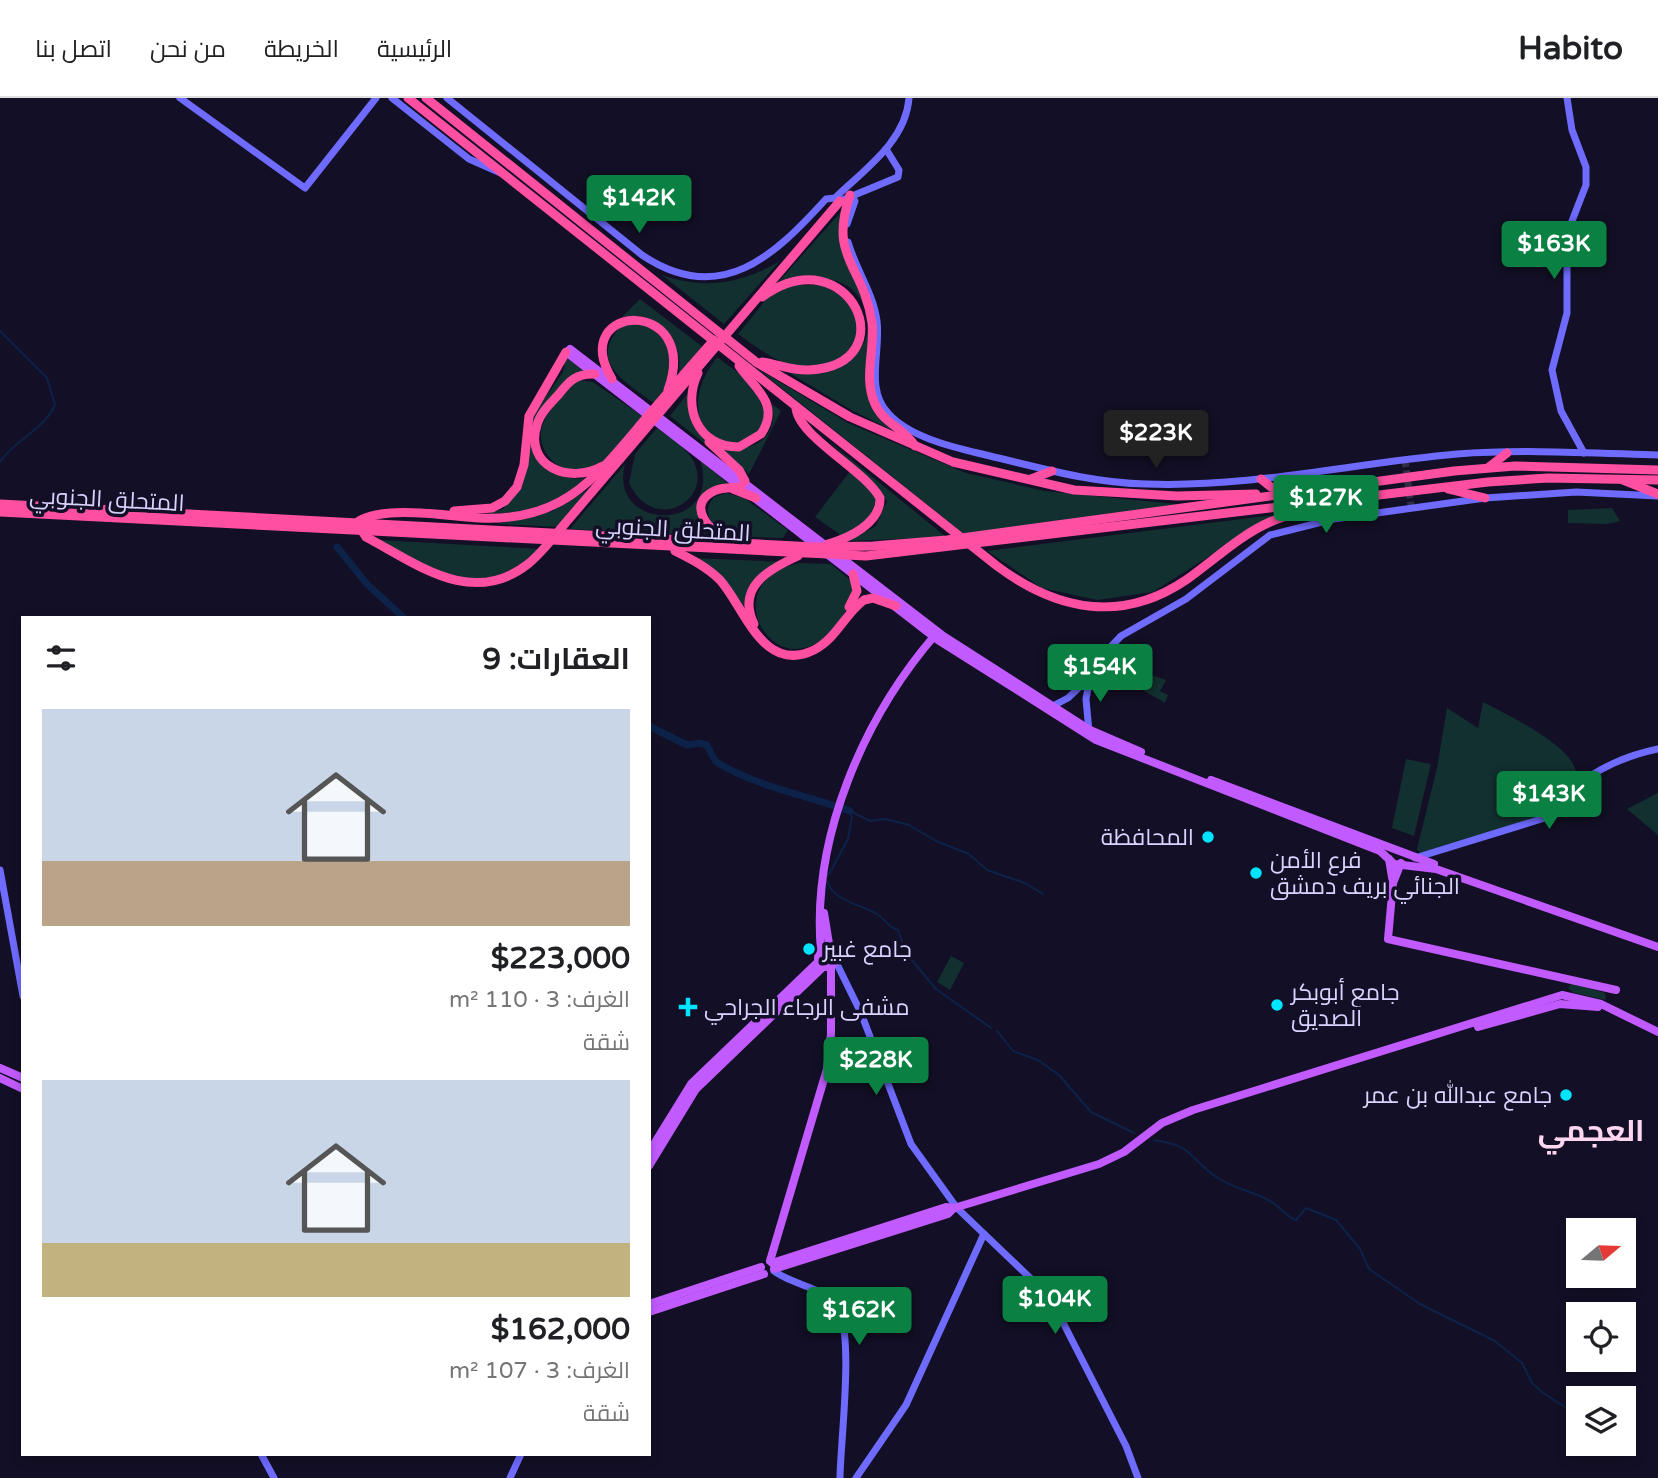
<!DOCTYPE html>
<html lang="ar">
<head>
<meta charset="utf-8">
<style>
	:root { --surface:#fff; --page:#f2f2f2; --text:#202124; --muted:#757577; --line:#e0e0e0; --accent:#0b8043 }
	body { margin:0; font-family:"Varela Round",Cairo,sans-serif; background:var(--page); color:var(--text); direction:rtl; height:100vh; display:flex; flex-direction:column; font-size:26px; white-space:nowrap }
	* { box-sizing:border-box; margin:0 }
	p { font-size:23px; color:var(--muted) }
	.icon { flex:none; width:38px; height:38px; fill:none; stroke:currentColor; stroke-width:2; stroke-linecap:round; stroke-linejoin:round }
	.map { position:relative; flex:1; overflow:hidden; direction:ltr }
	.panel { position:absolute; left:21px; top:518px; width:630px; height:840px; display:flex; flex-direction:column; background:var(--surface); border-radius:0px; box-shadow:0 4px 10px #0003; direction:rtl }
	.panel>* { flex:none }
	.needle { width:46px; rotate:71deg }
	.buttons { position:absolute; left:1566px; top:1120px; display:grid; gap:14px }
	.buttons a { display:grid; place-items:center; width:70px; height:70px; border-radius:0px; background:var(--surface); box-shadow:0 4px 10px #0003; font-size:35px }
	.price { position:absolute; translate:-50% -60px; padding:0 16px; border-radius:7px; background:var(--accent); color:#fff; font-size:23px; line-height:46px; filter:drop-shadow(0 2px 4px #0008) }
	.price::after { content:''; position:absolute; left:50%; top:42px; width:21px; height:16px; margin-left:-10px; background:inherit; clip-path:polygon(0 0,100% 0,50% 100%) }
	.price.current { background:#222; color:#fff }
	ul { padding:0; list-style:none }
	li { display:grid; align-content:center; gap:14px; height:371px; padding:0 21px }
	li span { display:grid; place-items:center; height:217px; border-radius:0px; color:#555 }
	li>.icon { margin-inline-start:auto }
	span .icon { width:126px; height:126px; fill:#fffc; stroke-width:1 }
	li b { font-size:30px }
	h2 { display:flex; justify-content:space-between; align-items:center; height:84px; padding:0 21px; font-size:30px }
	header { display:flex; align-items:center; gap:42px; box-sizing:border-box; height:98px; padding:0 35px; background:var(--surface); border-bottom:2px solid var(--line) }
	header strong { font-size:33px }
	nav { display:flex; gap:38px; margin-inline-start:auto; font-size:24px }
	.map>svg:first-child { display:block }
	.green { fill:#12302f }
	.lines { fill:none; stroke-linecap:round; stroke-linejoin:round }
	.stream { stroke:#0c2248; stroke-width:2 }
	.river { stroke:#0c2248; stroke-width:7 }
	.secondary-tunnel { stroke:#312d47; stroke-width:7; stroke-dasharray:7 3.5; stroke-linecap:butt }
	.secondary { stroke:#6f6bff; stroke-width:7 }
	.primary { stroke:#c25bff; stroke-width:8 }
	.highway { stroke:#ff4fa3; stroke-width:9 }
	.poi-dot { fill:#00e5ff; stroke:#130f26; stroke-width:2.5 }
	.labels { text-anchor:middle; stroke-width:7; stroke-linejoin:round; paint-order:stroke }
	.street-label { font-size:23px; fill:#d9d4ff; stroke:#130f26 }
	.poi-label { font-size:23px; fill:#d9d4ff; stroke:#130f26; text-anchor:start }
	.district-label { font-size:30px; font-weight:bold; fill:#ffd6f0; stroke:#130f26 }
</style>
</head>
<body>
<header>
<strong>Habito</strong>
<nav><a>الرئيسية</a><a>الخريطة</a><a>من نحن</a><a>اتصل بنا</a></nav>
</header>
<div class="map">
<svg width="1658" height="1380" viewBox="0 0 1658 1380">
	<rect width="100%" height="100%" fill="#130f26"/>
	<!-- green -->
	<g class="green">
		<path d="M848,106L841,124L872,223L869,281L894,333L853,313L783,271C896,288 883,179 821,181C806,181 788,187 773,190Z"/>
		<path d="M780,163L724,226L662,177C705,192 741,186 780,163Z"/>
		<path d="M793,187H823L857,207L858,244C850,250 842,260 832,264C797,280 765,256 738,236L769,198Z"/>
		<path d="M640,201L704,250L678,280C686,245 660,211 622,219Z"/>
		<path d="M624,225L648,226L670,249L668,288L654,305C623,282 586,263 624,225Z"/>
		<path d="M717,259C746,282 772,290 764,331L734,347C686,334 692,291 717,259Z"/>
		<path d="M566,260L586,274L542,314L535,350C550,368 559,384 586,380C563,410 521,415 486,416L503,411L522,388L533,317L563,274Z"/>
		<polygon points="758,271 848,325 966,375 1045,393 1185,407 964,436"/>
		<path d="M579,282L593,284L642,318C628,335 610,367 588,373C563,380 535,355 542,329C547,311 566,294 579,282Z"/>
		<polygon points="692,290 702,338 724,361 670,318"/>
		<path d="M772,306L781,313L749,376L718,348C749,357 780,342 772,306Z"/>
		<path d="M657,330C668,338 683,347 691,359C718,400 655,439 629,385L635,356Z"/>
		<polygon points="827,342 946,439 848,443 876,428 887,403 868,379"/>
		<path d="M700,362L732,389L704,402L705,430L714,438L570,431L625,366C607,434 724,436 700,362Z"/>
		<polygon points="851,372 878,399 875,417 842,438 815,419"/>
		<polygon points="594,388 560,429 497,426 553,413"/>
		<path d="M726,395L744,400L788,432L783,440L725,438C712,426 700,416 714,399Z"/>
		<polygon points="1612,410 1620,423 1608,426 1568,425 1568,412"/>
		<polygon points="1274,417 1153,494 1097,502 1042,490 987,453"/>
		<path d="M379,442L540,451C481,505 439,476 379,442Z"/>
		<polygon points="693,460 784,464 752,495 752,524 739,503"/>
		<path d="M799,465L831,466L855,486C853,505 846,514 834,529C779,598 709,485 799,465Z"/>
		<polygon points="1110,564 1166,582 1160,593 1168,597 1165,605 1105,570"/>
		<path d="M1483,604C1504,615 1576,649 1576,676C1576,689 1558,708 1548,716L1420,755L1417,751L1437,670L1447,610L1478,630Z"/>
		<polygon points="1406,661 1431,666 1414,738 1392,730"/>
		<polygon points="1658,695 1658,737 1627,711"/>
		<polygon points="951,858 964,865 950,892 937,884"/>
		<polygon points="1572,885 1605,895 1606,902 1574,895 1568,890"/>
	</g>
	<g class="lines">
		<!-- stream -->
		<g class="stream">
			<path d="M0,233L47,280L55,307C43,333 15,341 0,364"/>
			<polyline points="850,713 870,723 885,721 909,727 936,743 969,756 987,772 1025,785 1043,796"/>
			<polyline points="828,778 848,741 852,719 846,711"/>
			<path d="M827,783C834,804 861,806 877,816C886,821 887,829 898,832L906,855L936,891L991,930"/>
			<polyline points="997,933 1013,953 1038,962 1059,977 1091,1014 1134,1035"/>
			<path d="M1154,1042C1197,1048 1188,1062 1221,1082C1236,1091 1255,1094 1270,1103C1280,1108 1286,1119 1296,1122L1306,1110L1336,1122L1360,1151L1369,1171L1420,1206L1495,1243L1522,1265L1532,1285L1543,1295L1578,1317"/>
		</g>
		<!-- river -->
		<g class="river">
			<polyline points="337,449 367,486 404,520"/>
			<path d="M649,628L687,647L699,645L707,647C710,652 713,662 718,665C758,689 805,697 850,713"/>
		</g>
		<!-- secondary-tunnel -->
		<polyline class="secondary-tunnel" points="1405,362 1411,408"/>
		<!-- secondary -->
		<g class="secondary">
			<polyline points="180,0 305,90 376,0"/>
			<polyline points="392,0 469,61 503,76"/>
			<path d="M447,0L642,157C721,210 775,157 826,101L835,100C865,71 906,43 909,0"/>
			<polyline points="1567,0 1572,32 1586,69 1586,87 1572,123 1567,157 1567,215 1552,272 1561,313 1584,355"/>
			<polyline points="840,103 898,79 899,72 886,51"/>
			<polyline points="847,126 855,103 850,97"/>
			<path d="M848,144C856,172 873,194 877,223C881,253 865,291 888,315C911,341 958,350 990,358C1041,370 1092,385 1146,386C1251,390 1353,365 1457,356C1523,351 1592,355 1658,357"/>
			<polyline points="1049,610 1068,600 1090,579 1101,559 1121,538 1186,501 1270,437 1334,421 1485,400 1576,394 1658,398"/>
			<polyline points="1089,634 1086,601 1090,580"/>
			<path d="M1415,760L1548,719C1560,712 1565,701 1574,691C1596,670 1629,657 1658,651"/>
			<polyline points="0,772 23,898"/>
			<polyline points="835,862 861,915 911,1046 957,1110 1050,1199 1126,1348 1138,1380"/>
			<path d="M774,1173C789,1185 824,1191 835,1204C856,1229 840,1345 840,1380"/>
			<polyline points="261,1356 274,1380"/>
			<polyline points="510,1380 521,1356"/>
			<polyline points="856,1380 906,1307 983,1138"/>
		</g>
		<!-- primary -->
		<g class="primary">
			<polyline points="570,251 942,537 1090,632 1141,654"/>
			<polyline points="566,254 742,390"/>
			<polyline points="752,398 938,542 1096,642 1380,753 1394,766 1436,771 1658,849"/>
			<polyline points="1211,682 1434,766"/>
			<polyline points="1389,761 1393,785 1401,765"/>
			<polyline points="1393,785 1388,841 1616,892"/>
			<polyline points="824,815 830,852"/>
			<circle cx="827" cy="860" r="9"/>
			<path d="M821,853C811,741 863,620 936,536"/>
			<polyline points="1478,929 1560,906 1598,909"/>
			<polyline points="0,970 23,980"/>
			<polyline points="0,980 23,991"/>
			<polyline points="649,1054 691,986 818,864"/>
			<polyline points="649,1068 696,991 823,869"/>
			<polyline points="954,1110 1099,1066 1124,1054 1162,1025 1193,1012 1562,897 1601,906 1658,934"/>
			<polyline points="770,1163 827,971 831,936 831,868"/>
			<polyline points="772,1165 946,1109 954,1110 948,1116 774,1171"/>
			<polyline points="649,1206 761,1169"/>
			<polyline points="649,1214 764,1176"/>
		</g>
		<!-- highway -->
		<g class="highway">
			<path d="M408,0L997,468C1056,512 1121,526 1186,482C1213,463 1240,437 1270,424C1288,416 1308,412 1327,406"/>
			<polyline points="426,0 756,264 850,319 953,364 1074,392 1177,398 1256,396"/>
			<path d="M850,97C828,161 864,167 872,225C875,252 863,280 875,306C883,325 904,330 915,348"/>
			<path d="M762,264C777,266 793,273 809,272C908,267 850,136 762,199"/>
			<path d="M698,275C682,308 697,349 739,349L761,336C781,306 755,291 739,268"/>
			<path d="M595,276C577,275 569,283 559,296C551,305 540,315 537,327C524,368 569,387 603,368"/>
			<path d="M612,281C566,204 702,198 668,292"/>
			<path d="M796,309C797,338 864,371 880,400C881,425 849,440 828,446"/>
			<polyline points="709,344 739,372 745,383"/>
			<polyline points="1489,369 1507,355"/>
			<polyline points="1031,381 1052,373"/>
			<polyline points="1261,381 1271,389 1287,392"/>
			<polyline points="1623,382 1658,396"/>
			<polyline points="733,391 756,400"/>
			<polyline points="1448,391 1485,400"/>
			<polyline points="0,406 815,449 873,448 947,442 1454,373 1515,368 1658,372"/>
			<polyline points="454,413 492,410 505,403 517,389 524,367 529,318 566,254"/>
			<polyline points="0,414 866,458 1488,384 1548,380 1658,382"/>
			<path d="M359,423C387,407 447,418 479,420C561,424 593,383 641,326C665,298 689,270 714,242"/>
			<path d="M361,431L366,439C417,466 472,510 528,466C543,454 555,437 568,422L840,103"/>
			<path d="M729,441C710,435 685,407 714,393C722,389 732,390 741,389"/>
			<path d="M675,453C691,461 707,469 720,482C745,510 763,577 814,552C836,541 845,516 864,502L873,500L896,508"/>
			<polyline points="849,509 857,493 853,476"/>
			<path d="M754,526C736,489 769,471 798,458"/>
		</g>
	</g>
	<!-- markers -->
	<g class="poi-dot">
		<circle cx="1208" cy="739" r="7"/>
		<circle cx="1256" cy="775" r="7"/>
		<circle cx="809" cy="851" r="7"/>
		<circle cx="1277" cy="907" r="7"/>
		<path d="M684.5 898.5h7v7h7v7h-7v7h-7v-7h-7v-7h7z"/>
		<circle cx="1566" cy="997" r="7"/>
	</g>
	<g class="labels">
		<!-- street labels -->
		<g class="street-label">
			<text transform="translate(107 401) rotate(3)" y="8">المتحلق الجنوبي</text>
			<text transform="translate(673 431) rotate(3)" y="8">المتحلق الجنوبي</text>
		</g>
		<!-- poi labels -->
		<g class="poi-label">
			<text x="1194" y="747" text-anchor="end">المحافظة</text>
			<text x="1270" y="770">فرع الأمن<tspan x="1270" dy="26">الجنائي بريف دمشق</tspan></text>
			<text x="823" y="859">جامع غبير</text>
			<text x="1291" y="902">جامع أبوبكر<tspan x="1291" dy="26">الصديق</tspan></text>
			<text x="704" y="917">مشفى الرجاء الجراحي</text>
			<text x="1552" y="1005" text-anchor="end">جامع عبدالله بن عمر</text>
		</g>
		<!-- district labels -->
		<g class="district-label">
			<text x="1591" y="1043">العجمي</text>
		</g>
	</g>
</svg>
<div class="buttons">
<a><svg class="needle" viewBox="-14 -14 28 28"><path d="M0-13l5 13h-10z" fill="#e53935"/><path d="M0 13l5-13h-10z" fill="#757577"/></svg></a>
<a><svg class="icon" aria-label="locate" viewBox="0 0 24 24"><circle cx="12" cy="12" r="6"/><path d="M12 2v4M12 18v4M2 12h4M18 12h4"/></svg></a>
<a><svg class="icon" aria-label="layers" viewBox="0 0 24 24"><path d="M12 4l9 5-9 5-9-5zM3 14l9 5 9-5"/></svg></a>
</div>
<b class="price" style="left:639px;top:137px">$142K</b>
<b class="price" style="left:1554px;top:183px">$163K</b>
<b class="price current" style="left:1156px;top:372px">$223K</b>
<b class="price" style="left:1326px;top:437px">$127K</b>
<b class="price" style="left:1100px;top:606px">$154K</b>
<b class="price" style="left:1549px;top:733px">$143K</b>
<b class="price" style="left:876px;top:999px">$228K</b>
<b class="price" style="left:1055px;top:1238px">$104K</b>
<b class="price" style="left:859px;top:1249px">$162K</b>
<section class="panel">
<h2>العقارات: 9<svg class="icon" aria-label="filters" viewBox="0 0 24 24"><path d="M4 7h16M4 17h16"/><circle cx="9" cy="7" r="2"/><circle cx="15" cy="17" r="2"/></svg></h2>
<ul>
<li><span style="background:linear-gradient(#c9d6e8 70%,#b9a48a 0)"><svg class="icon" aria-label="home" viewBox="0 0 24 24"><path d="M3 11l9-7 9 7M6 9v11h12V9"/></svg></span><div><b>$223,000</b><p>الغرف: 3 · 110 m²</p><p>شقة</p></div></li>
<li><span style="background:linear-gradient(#c9d6e8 75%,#c2b280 0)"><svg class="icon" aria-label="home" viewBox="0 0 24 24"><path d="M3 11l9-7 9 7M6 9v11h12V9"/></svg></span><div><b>$162,000</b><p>الغرف: 3 · 107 m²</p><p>شقة</p></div></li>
</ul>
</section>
</div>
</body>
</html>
